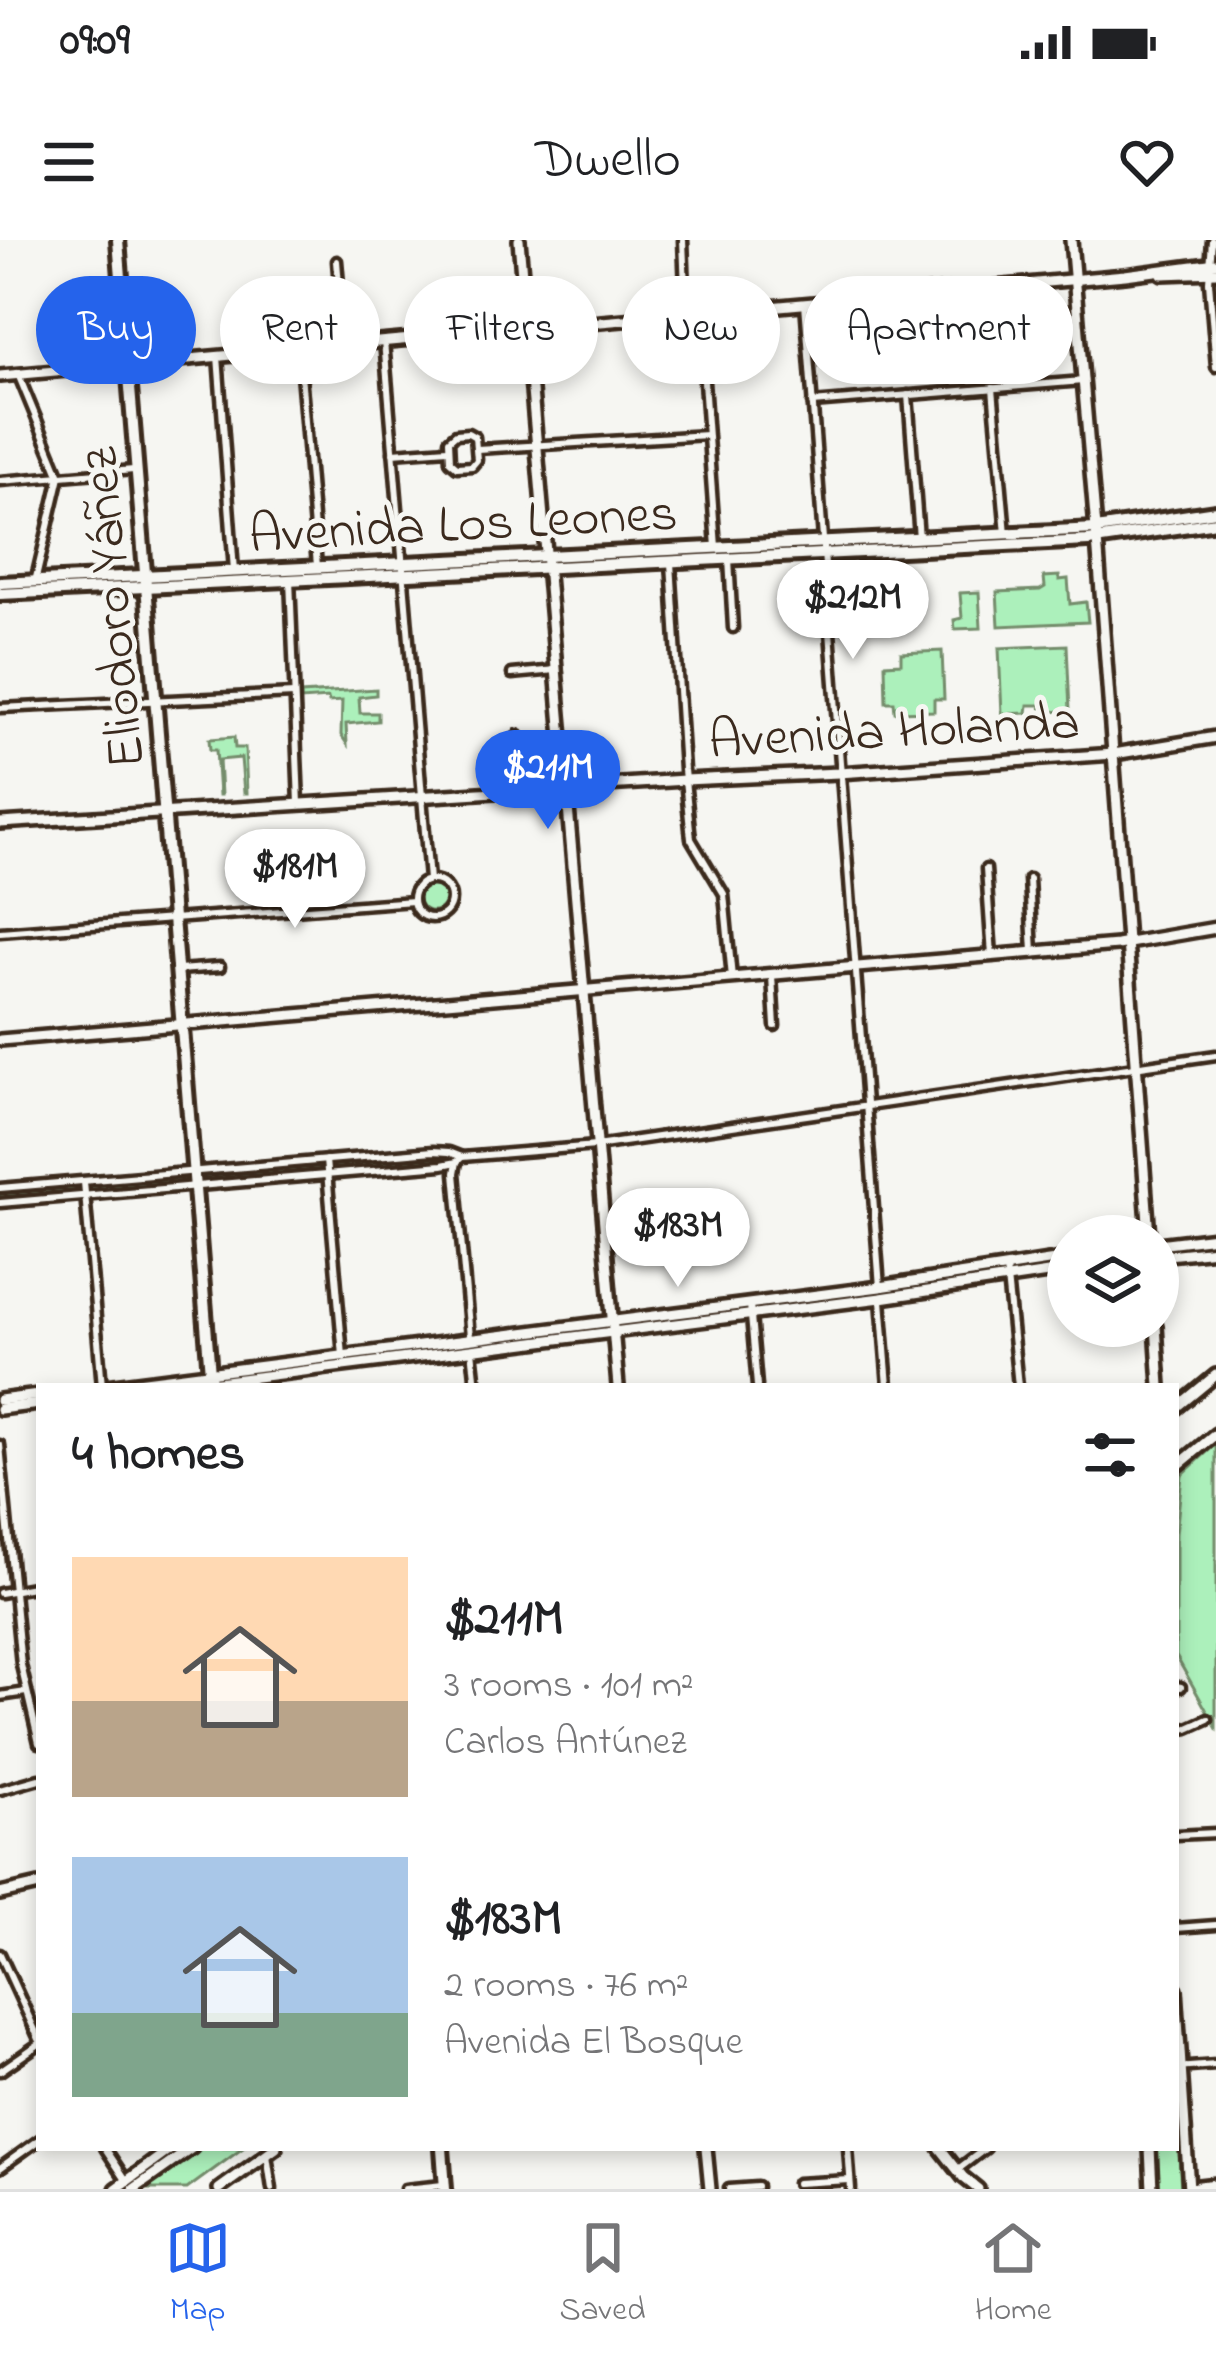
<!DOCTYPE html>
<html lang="en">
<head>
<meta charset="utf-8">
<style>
	:root { --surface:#fff; --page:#f6f6f6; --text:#202124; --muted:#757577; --line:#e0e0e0; --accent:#2563eb }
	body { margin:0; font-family:"Indie Flower",sans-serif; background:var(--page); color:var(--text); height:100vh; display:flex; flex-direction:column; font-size:45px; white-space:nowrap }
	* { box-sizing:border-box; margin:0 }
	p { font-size:39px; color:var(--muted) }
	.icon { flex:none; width:66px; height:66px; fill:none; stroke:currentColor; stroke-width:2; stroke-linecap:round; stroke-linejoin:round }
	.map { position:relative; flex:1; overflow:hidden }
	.panel { position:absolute; left:36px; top:1143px; width:1143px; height:768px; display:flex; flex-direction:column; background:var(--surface); border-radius:0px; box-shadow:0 6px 18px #0003 }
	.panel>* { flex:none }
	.hud { position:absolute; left:36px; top:36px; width:1146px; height:108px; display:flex; gap:24px }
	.controls { position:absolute; left:1047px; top:975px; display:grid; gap:24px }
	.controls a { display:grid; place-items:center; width:132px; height:132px; border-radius:50%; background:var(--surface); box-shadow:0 6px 18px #0003; font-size:60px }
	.price { position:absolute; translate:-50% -102px; padding:0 27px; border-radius:42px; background:#fff; color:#222; font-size:39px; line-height:78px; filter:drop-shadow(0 3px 6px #0008) }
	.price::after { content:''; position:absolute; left:50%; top:72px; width:36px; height:27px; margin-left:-18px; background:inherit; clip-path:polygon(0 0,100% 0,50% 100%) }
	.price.current { background:var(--accent); color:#fff }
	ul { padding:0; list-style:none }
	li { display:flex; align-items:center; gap:36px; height:300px; padding:0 36px }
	li span { display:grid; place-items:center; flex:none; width:336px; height:240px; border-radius:0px; color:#555 }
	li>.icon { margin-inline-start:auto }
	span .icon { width:144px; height:144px; fill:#fffc; stroke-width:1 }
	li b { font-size:51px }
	h2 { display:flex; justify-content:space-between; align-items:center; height:144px; padding:0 36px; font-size:51px }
	.tag { padding:0 42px; border-radius:54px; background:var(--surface); box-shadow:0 6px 18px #0003; font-size:42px; line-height:108px }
	.tag.current { background:var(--accent); color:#fff }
	.status { display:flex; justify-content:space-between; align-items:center; height:84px; padding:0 60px; background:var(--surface); direction:ltr }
	.status svg { height:33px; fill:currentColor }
	header { display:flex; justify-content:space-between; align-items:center; height:156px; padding:0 36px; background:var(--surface); font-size:54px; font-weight:600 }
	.menu { display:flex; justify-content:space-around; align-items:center; height:168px; border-top:3px solid var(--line); background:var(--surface); font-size:33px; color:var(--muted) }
	.menu a { display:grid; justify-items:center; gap:6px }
	.menu .current { color:var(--accent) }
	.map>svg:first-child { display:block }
	.green { fill:#acf0bb; stroke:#748d6c; stroke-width:3 }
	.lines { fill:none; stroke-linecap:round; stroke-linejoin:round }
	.minor-casing { stroke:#3b2a1e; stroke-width:15 }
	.tertiary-casing { stroke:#3b2a1e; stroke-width:18 }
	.secondary-casing { stroke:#3b2a1e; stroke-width:18 }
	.primary-casing { stroke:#3b2a1e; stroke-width:20 }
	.minor { stroke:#f6f6f2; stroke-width:6 }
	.tertiary { stroke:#f6f6f2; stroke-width:9 }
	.secondary { stroke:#f6f6f2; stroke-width:9 }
	.primary { stroke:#f6f6f2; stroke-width:10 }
	.labels { text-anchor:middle; stroke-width:10; stroke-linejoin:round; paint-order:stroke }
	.street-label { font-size:54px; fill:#3b2a1e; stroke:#f6f6f2 }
</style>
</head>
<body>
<div class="status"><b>09:09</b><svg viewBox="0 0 49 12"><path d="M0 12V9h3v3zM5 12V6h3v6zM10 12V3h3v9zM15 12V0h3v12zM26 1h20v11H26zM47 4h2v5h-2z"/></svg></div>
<header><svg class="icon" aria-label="menu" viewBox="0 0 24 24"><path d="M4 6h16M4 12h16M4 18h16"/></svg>Dwello<svg class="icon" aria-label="heart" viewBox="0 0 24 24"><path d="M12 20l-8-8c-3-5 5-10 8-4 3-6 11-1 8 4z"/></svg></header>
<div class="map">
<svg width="1216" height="1949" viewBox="0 0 1216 1949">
	<rect width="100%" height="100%" fill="#f6f6f2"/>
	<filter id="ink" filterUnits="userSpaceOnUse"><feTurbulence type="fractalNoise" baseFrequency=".00833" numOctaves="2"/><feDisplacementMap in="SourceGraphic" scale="24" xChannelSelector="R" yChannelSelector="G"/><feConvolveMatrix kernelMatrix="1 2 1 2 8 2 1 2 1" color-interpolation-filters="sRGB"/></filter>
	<g filter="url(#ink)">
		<!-- green -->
		<g class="green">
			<polygon points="839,323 851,323 852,329 887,328 891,331 893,366 884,367 880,332 843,331 846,392 843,392"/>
			<polygon points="1059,336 1059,340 1068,339 1070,364 1086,362 1088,382 999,386 997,352 1040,350 1045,347 1044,337"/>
			<polygon points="979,352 981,388 955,389 954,380 962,378 960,353"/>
			<polygon points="1067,405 1070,471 1042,472 1041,465 1028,465 1027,473 1002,474 999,408"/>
			<polygon points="942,411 944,459 934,459 934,471 895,472 894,462 886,462 885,424 901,423 901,413"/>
			<polygon points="376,449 376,455 359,457 360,473 378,473 378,481 346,484 347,504 341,495 342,461 329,462 328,458 301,460 301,454"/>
			<polygon points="234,497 235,508 245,508 247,553 244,553 241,518 219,520 221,555 219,555 216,510 210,510 209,499"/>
			<circle cx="432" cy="658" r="13"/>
			<polygon points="439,914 452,917 439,921 0,960 0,952 209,937"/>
			<polygon points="1068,1022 1068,1026 685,1080 224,1139 142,1146 957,1042"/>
			<polygon points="1216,1204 1216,1487 1176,1416 1176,1294 1182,1235"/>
			<polygon points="1176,1863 1181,1949 1156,1949 1153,1908 1176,1908"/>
			<polygon points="201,1908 243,1908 187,1949 143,1949"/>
		</g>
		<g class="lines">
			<defs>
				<g id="minor">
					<polyline points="683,0 686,74"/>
					<polyline points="1212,0 1209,42 1216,127"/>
					<polyline points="337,21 344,104"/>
					<polyline points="805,63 880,1047"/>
					<polyline points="699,73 716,307"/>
					<polyline points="384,101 429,640"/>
					<polyline points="299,109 317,326"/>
					<polyline points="218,116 234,331"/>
					<polyline points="18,134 60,236 35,342"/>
					<polyline points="993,148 1006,294"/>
					<polyline points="908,155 919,298"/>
					<polyline points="812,163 1083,141"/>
					<polygon points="456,194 468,193 475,197 477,220 472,226 457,227 450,221 449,200"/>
					<polyline points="477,209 707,195"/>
					<polyline points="393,213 448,209"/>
					<polyline points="0,241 134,230"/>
					<polyline points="729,319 733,388"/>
					<polyline points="671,323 684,530 691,599 724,654 732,738"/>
					<polyline points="290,339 299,564"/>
					<polyline points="512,434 556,430"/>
					<polyline points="0,468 294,454"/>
					<polyline points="518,495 522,551"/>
					<polyline points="986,629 992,716"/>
					<polyline points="1029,639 1033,712"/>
					<circle cx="432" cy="659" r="19"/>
					<polyline points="0,692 413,661"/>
					<polyline points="178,730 220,727"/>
					<polyline points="772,736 775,786"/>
					<polyline points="326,920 343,1116"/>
					<polyline points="457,922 455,933 470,1097"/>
					<polyline points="84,942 102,1146"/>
					<polyline points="0,948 433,911 449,912 462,917 596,906 1216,815"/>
					<polyline points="0,963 442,925 457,922 462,917"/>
					<polyline points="1006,1028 1018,1146"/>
					<polyline points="881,1060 888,1146"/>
					<polyline points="750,1064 757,1146"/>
					<polyline points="472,1110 476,1146"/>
					<polyline points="0,1205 21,1425 39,1503"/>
					<polyline points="0,1353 39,1346"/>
					<polyline points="1176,1446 1181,1447"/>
					<polyline points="0,1456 26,1452"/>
					<polyline points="1176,1490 1188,1488 1208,1479"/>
					<polyline points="0,1550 39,1539"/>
					<polyline points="1176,1595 1216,1593"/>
					<polyline points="1176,1688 1216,1685"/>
					<polyline points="0,1714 39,1799"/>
					<polyline points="1176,1828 1216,1825"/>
					<polyline points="0,1831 39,1804"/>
					<polyline points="105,1908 126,1940"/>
					<polyline points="848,1908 851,1949"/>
					<polyline points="267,1915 272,1949"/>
					<polyline points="0,1928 39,1900"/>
					<polyline points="957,1930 986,1908"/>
					<polyline points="797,1943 850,1940"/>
					<polyline points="405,1949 443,1945"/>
					<polyline points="729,1949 757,1947"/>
				</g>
				<g id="tertiary">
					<polyline points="519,0 618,1146"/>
					<polyline points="1071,0 1098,312 1149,996"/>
					<polyline points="1162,34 1216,32"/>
					<polyline points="0,136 1125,35 1216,23"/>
					<polyline points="0,583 685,540 839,533 1114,514 1216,497"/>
					<polyline points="0,800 1117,705 1216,688"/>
					<polyline points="1158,1004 1216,997"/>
					<polyline points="1158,1016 1216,1010"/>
					<polyline points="1156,1086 1160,1146"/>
					<polyline points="106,1146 880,1047 1068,1018"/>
					<polyline points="186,1146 881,1058 1068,1030"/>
					<polyline points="0,1160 39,1155"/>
					<polyline points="0,1169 39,1164"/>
					<polyline points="1176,1227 1216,1194"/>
					<polyline points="0,1654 39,1645"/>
					<polyline points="706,1908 710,1949"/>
					<polyline points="940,1908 963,1937 978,1949"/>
					<polyline points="219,1949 276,1908"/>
					<polyline points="1192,1949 1199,1946 1216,1944"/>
				</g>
				<g id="secondary">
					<polyline points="1176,1168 1216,1135"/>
					<polyline points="1176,1749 1189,1949"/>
					<polyline points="1150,1908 1152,1949"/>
					<polyline points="116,1949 172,1908"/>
					<polyline points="134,1949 192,1908"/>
				</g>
				<g id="primary">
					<polyline points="118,0 211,1146"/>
					<polyline points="0,343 1096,289 1216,271"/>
					<polyline points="0,354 1088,301 1216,282"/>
					<polyline points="442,1908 445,1949"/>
				</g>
			</defs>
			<!-- minor casing -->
			<use href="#minor" class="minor-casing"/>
			<!-- tertiary casing -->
			<use href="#tertiary" class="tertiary-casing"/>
			<!-- secondary casing -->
			<use href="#secondary" class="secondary-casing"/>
			<!-- primary casing -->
			<use href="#primary" class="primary-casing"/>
			<!-- minor -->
			<use href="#minor" class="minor"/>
			<!-- tertiary -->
			<use href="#tertiary" class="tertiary"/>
			<!-- secondary -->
			<use href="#secondary" class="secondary"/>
			<!-- primary -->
			<use href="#primary" class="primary"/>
		</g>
	</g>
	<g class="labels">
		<!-- street labels -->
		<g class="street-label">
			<text transform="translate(463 281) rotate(-3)" y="19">Avenida Los Leones</text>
			<text transform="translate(110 368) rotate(-95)" y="19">Eliodoro Yáñez</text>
			<text transform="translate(894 488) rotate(-3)" y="19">Avenida Holanda</text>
		</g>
	</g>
</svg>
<div class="controls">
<a><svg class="icon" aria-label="layers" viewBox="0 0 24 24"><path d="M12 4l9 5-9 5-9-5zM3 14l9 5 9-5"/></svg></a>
</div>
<b class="price" style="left:853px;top:422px">$212M</b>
<b class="price current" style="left:548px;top:592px">$211M</b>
<b class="price" style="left:295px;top:691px">$181M</b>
<b class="price" style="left:678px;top:1050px">$183M</b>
<div class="hud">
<a class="tag current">Buy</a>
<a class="tag">Rent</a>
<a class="tag">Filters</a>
<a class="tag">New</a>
<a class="tag">Apartment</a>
</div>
<section class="panel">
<h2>4 homes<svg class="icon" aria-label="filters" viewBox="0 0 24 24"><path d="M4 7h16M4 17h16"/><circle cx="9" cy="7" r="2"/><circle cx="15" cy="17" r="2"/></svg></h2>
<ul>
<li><span style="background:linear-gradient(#ffd9b3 60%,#b9a48a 0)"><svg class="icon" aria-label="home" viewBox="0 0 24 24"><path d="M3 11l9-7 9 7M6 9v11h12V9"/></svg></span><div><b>$211M</b><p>3 rooms · 101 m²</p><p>Carlos Antúnez</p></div></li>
<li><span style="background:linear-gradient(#a9c7e8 65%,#7fa58c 0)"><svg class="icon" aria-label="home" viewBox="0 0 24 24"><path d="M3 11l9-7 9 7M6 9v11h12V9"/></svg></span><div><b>$183M</b><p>2 rooms · 76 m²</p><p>Avenida El Bosque</p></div></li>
</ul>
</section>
</div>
<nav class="menu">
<a class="current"><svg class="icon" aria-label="map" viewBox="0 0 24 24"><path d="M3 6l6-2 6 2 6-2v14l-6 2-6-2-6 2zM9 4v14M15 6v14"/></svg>Map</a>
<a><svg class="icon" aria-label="saved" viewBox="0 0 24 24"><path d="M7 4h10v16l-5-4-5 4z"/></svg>Saved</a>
<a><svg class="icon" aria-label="home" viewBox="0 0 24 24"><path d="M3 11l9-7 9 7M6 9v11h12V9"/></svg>Home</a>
</nav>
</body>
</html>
